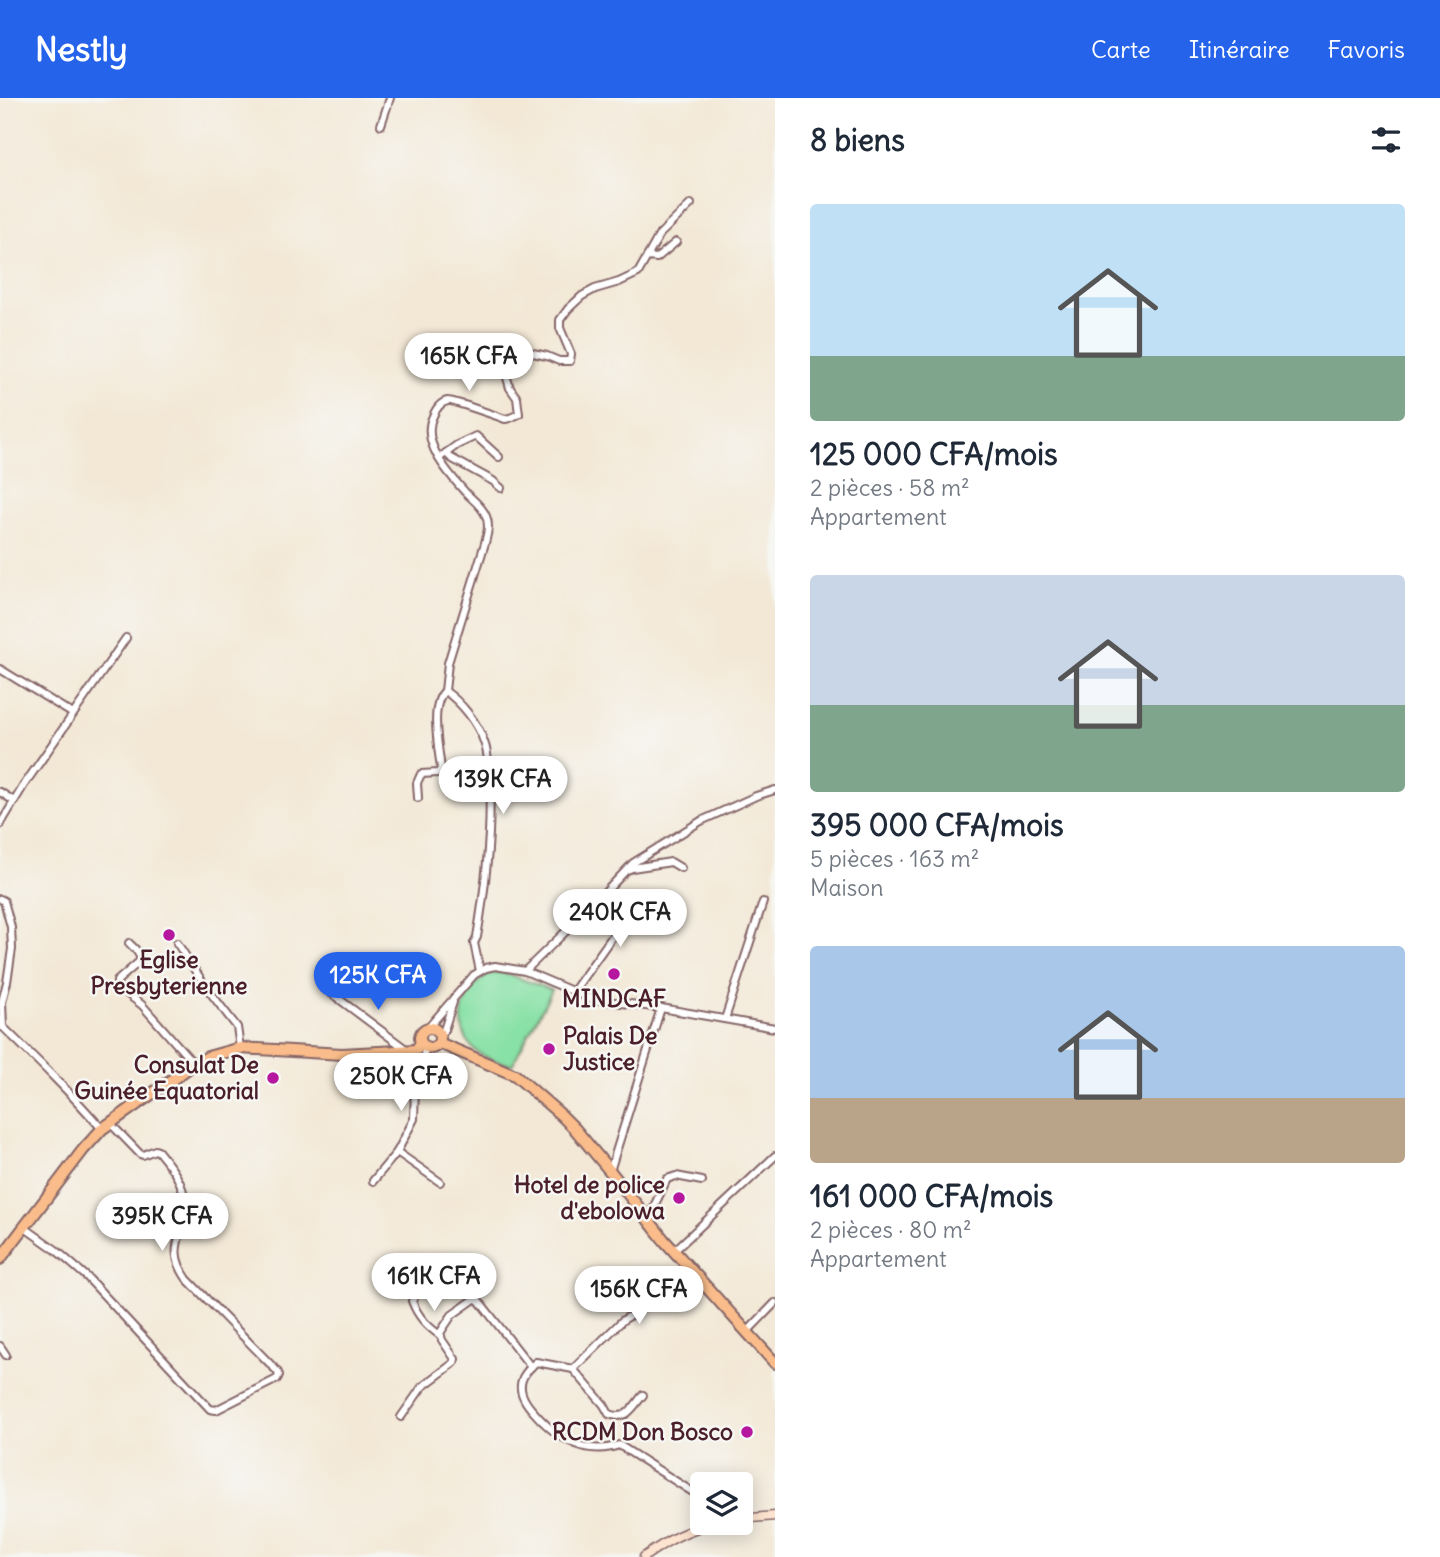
<!DOCTYPE html>
<html lang="fr">
<head>
<meta charset="utf-8">
<style>
	:root { --surface:#fff; --page:#f2f2f3; --text:#1f2937; --muted:#747a83; --accent:#2563eb }
	body { margin:0; font-family:Delius,sans-serif; background:var(--page); color:var(--text); height:100vh; display:flex; flex-direction:column; font-size:26px; white-space:nowrap }
	* { box-sizing:border-box; margin:0 }
	p { font-size:23px; color:var(--muted) }
	.icon { flex:none; width:38px; height:38px; fill:none; stroke:currentColor; stroke-width:2; stroke-linecap:round; stroke-linejoin:round }
	.map { position:relative; flex:1; overflow:hidden }
	.drawer { display:flex; flex-direction:column; background:var(--surface); width:665px }
	.drawer>* { flex:none }
	.fabs { position:absolute; left:690px; top:1374px; display:grid; gap:14px }
	.fabs a { display:grid; place-items:center; width:63px; height:63px; border-radius:7px; background:var(--surface); box-shadow:0 4px 18px #0003; font-size:35px }
	.price { position:absolute; translate:-50% -60px; padding:0 16px; border-radius:24px; background:#fff; color:#222; font-size:23px; line-height:46px; filter:drop-shadow(0 2px 4px #0008) }
	.price::after { content:''; position:absolute; left:50%; top:42px; width:21px; height:16px; margin-left:-10px; background:inherit; clip-path:polygon(0 0,100% 0,50% 100%) }
	.price.active { background:var(--accent); color:#fff }
	ul { padding:0; list-style:none }
	li { display:grid; align-content:center; gap:14px; height:371px; padding:0 35px }
	li span { display:grid; place-items:center; height:217px; border-radius:7px; color:#555 }
	li>.icon { margin-inline-start:auto }
	span .icon { width:126px; height:126px; fill:#fffc; stroke-width:1 }
	li b { font-size:30px }
	h2 { display:flex; justify-content:space-between; align-items:center; height:84px; padding:0 35px; font-size:30px }
	header { display:flex; align-items:center; gap:42px; box-sizing:border-box; height:98px; padding:0 35px; background:var(--accent); color:#fff }
	header strong { font-size:33px }
	nav { display:flex; gap:38px; margin-inline-start:auto; font-size:24px }
	main { display:flex; flex:1; min-height:0 }
	.map>svg:first-child { display:block }
	.green { fill:#88e1a6; stroke:#698068; stroke-width:2 }
	.lines { fill:none; stroke-linecap:round; stroke-linejoin:round }
	.street-casing { stroke:#856567; stroke-width:10 }
	.secondary-casing { stroke:#856567; stroke-width:11 }
	.highway-casing { stroke:#856567; stroke-width:14 }
	.street { stroke:#fff; stroke-width:6 }
	.secondary { stroke:#fde4d0; stroke-width:8 }
	.highway { stroke:#f9bc8a; stroke-width:10 }
	.poi-dot { fill:#b5179e; stroke:#f6f6f2; stroke-width:2.5 }
	.labels { text-anchor:middle; stroke-width:5; stroke-linejoin:round; paint-order:stroke }
	.poi-label { font-size:23px; font-weight:bold; fill:#4a1f2b; stroke:#f6f6f2; text-anchor:end }
</style>
</head>
<body>
<header>
<strong>Nestly</strong>
<nav><a>Carte</a><a>Itinéraire</a><a>Favoris</a></nav>
</header>
<main>
<div class="map">
<svg width="775" height="1459" viewBox="0 0 775 1459">
	<rect width="100%" height="100%" fill="#f6f6f2"/>
	<filter id="ink" filterUnits="userSpaceOnUse"><feTurbulence type="fractalNoise" baseFrequency=".0143" numOctaves="2"/><feDisplacementMap in="SourceGraphic" scale="14" xChannelSelector="R" yChannelSelector="G"/><feConvolveMatrix kernelMatrix="1 2 1 2 8 2 1 2 1" color-interpolation-filters="sRGB"/></filter>
	<filter id="wash" filterUnits="userSpaceOnUse"><feTurbulence type="fractalNoise" baseFrequency=".00686" numOctaves="4" result="noise"/><feDisplacementMap in="SourceGraphic" scale="28" xChannelSelector="R" yChannelSelector="G"/><feGaussianBlur stdDeviation="1.57" result="paint"/><feColorMatrix in="noise" values="0 0 0 0 0 0 0 0 0 0 0 0 0 0 0 0 0 1.4 0 .05"/><feComposite in="paint" operator="in"/></filter>
	<g filter="url(#wash)">
		<rect width="100%" height="100%" fill="#f3e8d6"/>
		<!-- green -->
		<path class="green" d="M496,874L510,877L552,892L512,967C501,964 485,961 476,953C449,930 463,883 496,874Z"/>
	</g>
	<g filter="url(#ink)">
		<g class="lines">
			<defs>
				<g id="street">
					<polyline points="381,27 390,0"/>
					<polyline points="647,159 657,160 676,144"/>
					<polyline points="446,355 451,360 493,383 501,390"/>
					<polyline points="439,360 457,347 476,338 499,359"/>
					<polyline points="0,571 73,616"/>
					<path d="M445,593C461,604 478,625 484,644C489,656 488,669 489,681C492,734 486,786 477,839L474,845L480,873"/>
					<polyline points="0,694 14,703"/>
					<path d="M418,700L417,685L421,676L438,675L441,671C439,652 429,606 445,593L448,565L485,445C487,437 490,427 486,418C482,408 472,401 465,394C448,375 420,344 433,318C436,311 440,304 448,303C451,302 497,318 505,321L510,320L519,316L517,300L510,290L505,273L508,262L518,256L528,254L547,258L559,263H570L571,256L560,230V222L568,211L582,198L595,191L619,184L638,175L660,136L691,106"/>
					<polyline points="0,727 24,687 126,540"/>
					<polyline points="627,772 632,770 671,764 681,770"/>
					<polyline points="0,801 4,803 11,829 12,851 7,884 2,904 3,929"/>
					<path d="M129,845C134,850 142,856 140,863L117,883V888L142,907L194,966"/>
					<polyline points="177,845 206,889 237,929 240,950"/>
					<polyline points="525,873 598,802 633,765 701,723 756,698 775,692"/>
					<path d="M573,894L641,798C650,794 657,798 665,802"/>
					<polyline points="331,895 407,952"/>
					<polyline points="725,921 763,804"/>
					<path d="M0,928L3,929C37,962 71,995 102,1031"/>
					<polyline points="427,931 474,877 486,870 495,868 525,873 591,901 661,910 775,930"/>
					<polyline points="440,941 444,932 453,904"/>
					<polyline points="397,1054 440,1084"/>
					<polyline points="610,1073 661,910"/>
					<polyline points="373,1083 397,1054 414,1021 415,989 426,949"/>
					<polyline points="648,1121 667,1081 676,1078 702,1083"/>
					<path d="M25,1130L56,1152L87,1179L210,1311L216,1312L277,1281L279,1277L277,1273L187,1181C164,1148 186,1139 185,1106C184,1084 171,1069 158,1053L155,1052L143,1057L140,1056L110,1025"/>
					<polyline points="674,1153 775,1058"/>
					<path d="M417,1194L412,1203C418,1219 427,1228 441,1238"/>
					<polyline points="747,1234 775,1205"/>
					<polyline points="0,1248 6,1257"/>
					<polyline points="573,1271 623,1222 640,1212 670,1189 688,1169"/>
					<path d="M643,1297C632,1310 627,1323 609,1316L604,1307L573,1271L536,1264C531,1269 524,1275 522,1282C518,1293 525,1304 532,1312C554,1338 584,1359 619,1347L702,1400"/>
					<polyline points="401,1319 422,1289 454,1265 455,1261 442,1242 440,1235 452,1217 476,1200 480,1204 531,1269"/>
				</g>
				<g id="secondary">
					<polyline points="740,1421 775,1418"/>
					<path d="M644,1459C669,1441 687,1432 717,1424"/>
				</g>
				<g id="highway">
					<circle cx="430" cy="940" r="10"/>
					<polyline points="439,945 515,977 561,1017 575,1031 610,1073 664,1142 775,1265"/>
					<polyline points="0,1161 83,1052 102,1031 194,966 208,959 240,950 342,956 416,952 421,945"/>
				</g>
			</defs>
			<!-- street casing -->
			<use href="#street" class="street-casing"/>
			<!-- secondary casing -->
			<use href="#secondary" class="secondary-casing"/>
			<!-- highway casing -->
			<use href="#highway" class="highway-casing"/>
			<!-- street -->
			<use href="#street" class="street"/>
			<!-- secondary -->
			<use href="#secondary" class="secondary"/>
			<!-- highway -->
			<use href="#highway" class="highway"/>
		</g>
	</g>
	<!-- markers -->
	<g class="poi-dot">
		<circle cx="169" cy="837" r="7"/>
		<circle cx="614" cy="876" r="7"/>
		<circle cx="549" cy="951" r="7"/>
		<circle cx="273" cy="980" r="7"/>
		<circle cx="679" cy="1100" r="7"/>
		<circle cx="747" cy="1334" r="7"/>
	</g>
	<g class="labels">
		<!-- poi labels -->
		<g class="poi-label">
			<text x="169" y="870" text-anchor="middle">Eglise<tspan x="169" dy="26">Presbyterienne</tspan></text>
			<text x="614" y="909" text-anchor="middle">MINDCAF</text>
			<text x="563" y="946" text-anchor="start">Palais De<tspan x="563" dy="26">Justice</tspan></text>
			<text x="259" y="975">Consulat De<tspan x="259" dy="26">Guinée Equatorial</tspan></text>
			<text x="665" y="1095">Hotel de police<tspan x="665" dy="26">d'ebolowa</tspan></text>
			<text x="733" y="1342">RCDM Don Bosco</text>
		</g>
	</g>
</svg>
<div class="fabs">
<a><svg class="icon" aria-label="layers" viewBox="0 0 24 24"><path d="M12 4l9 5-9 5-9-5zM3 14l9 5 9-5"/></svg></a>
</div>
<b class="price" style="left:469px;top:295px">165K CFA</b>
<b class="price" style="left:503px;top:718px">139K CFA</b>
<b class="price" style="left:620px;top:851px">240K CFA</b>
<b class="price active" style="left:378px;top:914px">125K CFA</b>
<b class="price" style="left:401px;top:1015px">250K CFA</b>
<b class="price" style="left:162px;top:1155px">395K CFA</b>
<b class="price" style="left:434px;top:1215px">161K CFA</b>
<b class="price" style="left:639px;top:1228px">156K CFA</b>
</div>
<section class="drawer">
<h2>8 biens<svg class="icon" aria-label="filters" viewBox="0 0 24 24"><path d="M4 7h16M4 17h16"/><circle cx="9" cy="7" r="2"/><circle cx="15" cy="17" r="2"/></svg></h2>
<ul>
<li><span style="background:linear-gradient(#bfe0f5 70%,#7fa58c 0)"><svg class="icon" aria-label="home" viewBox="0 0 24 24"><path d="M3 11l9-7 9 7M6 9v11h12V9"/></svg></span><div><b>125 000 CFA/mois</b><p>2 pièces · 58 m²</p><p>Appartement</p></div></li>
<li><span style="background:linear-gradient(#c9d6e8 60%,#7fa58c 0)"><svg class="icon" aria-label="home" viewBox="0 0 24 24"><path d="M3 11l9-7 9 7M6 9v11h12V9"/></svg></span><div><b>395 000 CFA/mois</b><p>5 pièces · 163 m²</p><p>Maison</p></div></li>
<li><span style="background:linear-gradient(#a9c7e8 70%,#b9a48a 0)"><svg class="icon" aria-label="home" viewBox="0 0 24 24"><path d="M3 11l9-7 9 7M6 9v11h12V9"/></svg></span><div><b>161 000 CFA/mois</b><p>2 pièces · 80 m²</p><p>Appartement</p></div></li>
</ul>
</section>
</main>
</body>
</html>
